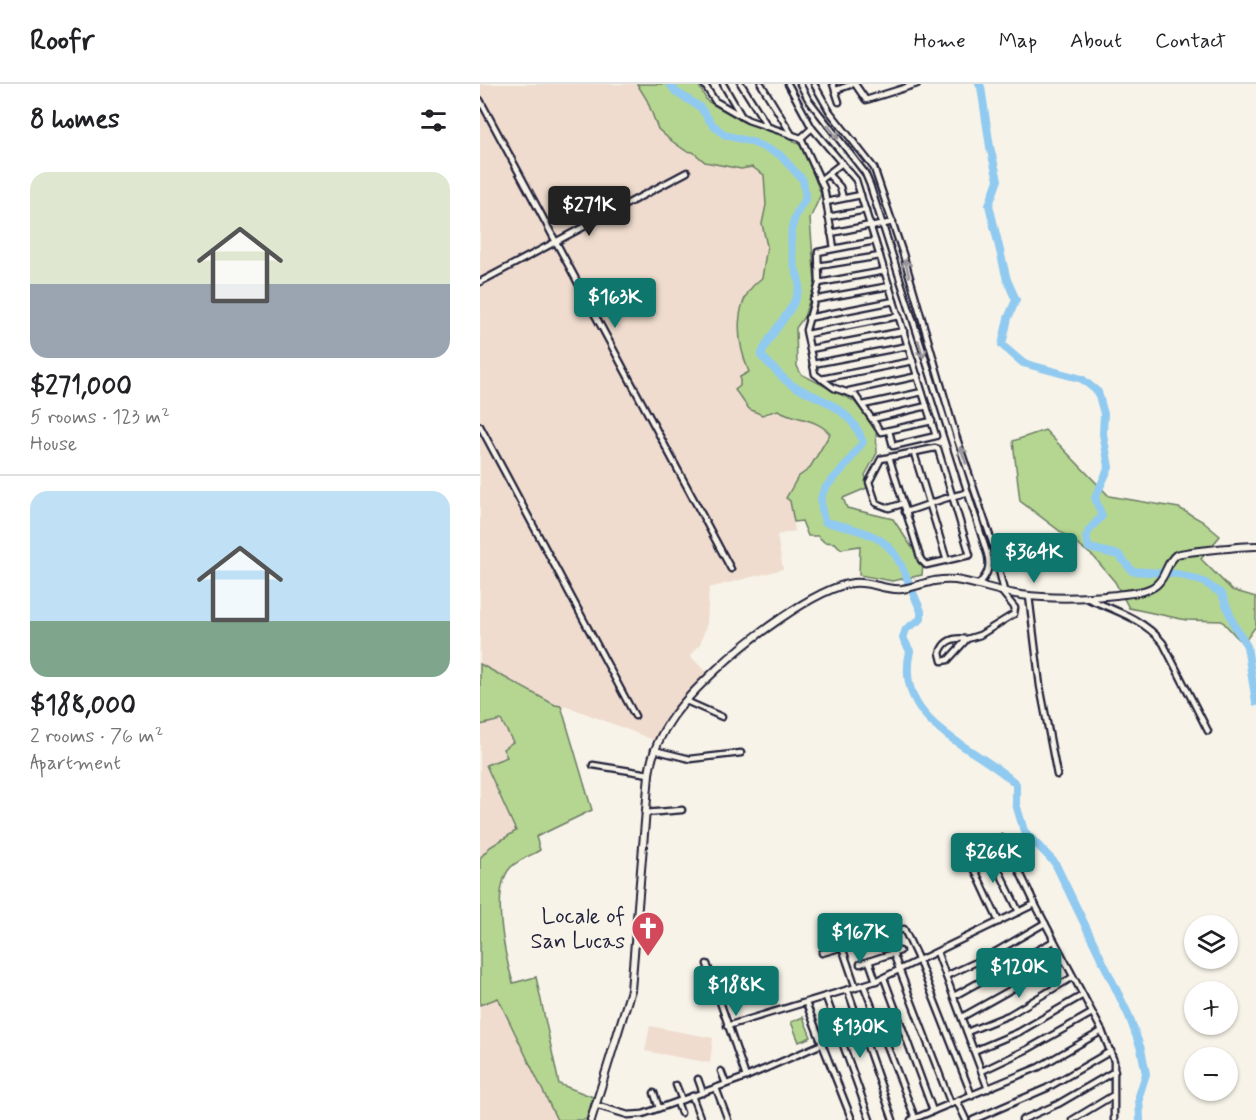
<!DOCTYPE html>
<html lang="en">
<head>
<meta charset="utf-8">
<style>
	:root { --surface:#fff; --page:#f2f2f2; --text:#202124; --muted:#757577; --line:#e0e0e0; --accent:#0f766e }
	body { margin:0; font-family:Mynerve,sans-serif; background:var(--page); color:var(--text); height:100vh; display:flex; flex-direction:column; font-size:22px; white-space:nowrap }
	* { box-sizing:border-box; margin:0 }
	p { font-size:20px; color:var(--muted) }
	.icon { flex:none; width:33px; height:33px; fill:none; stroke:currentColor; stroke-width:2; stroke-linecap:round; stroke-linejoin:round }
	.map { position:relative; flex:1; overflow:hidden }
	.sheet { display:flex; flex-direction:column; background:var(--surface); width:480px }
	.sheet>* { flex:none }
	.tools { position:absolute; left:704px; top:831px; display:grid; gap:12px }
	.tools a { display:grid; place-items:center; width:54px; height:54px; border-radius:50%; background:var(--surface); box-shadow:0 2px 4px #0004; font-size:30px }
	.price { position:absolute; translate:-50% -51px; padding:0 14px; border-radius:6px; background:var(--accent); color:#fff; font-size:20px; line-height:39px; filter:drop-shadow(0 2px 3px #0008) }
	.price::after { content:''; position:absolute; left:50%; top:36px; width:18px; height:14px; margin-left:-9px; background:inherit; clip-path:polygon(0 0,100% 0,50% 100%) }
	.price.on { background:#222; color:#fff }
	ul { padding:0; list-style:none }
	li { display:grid; align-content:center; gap:12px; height:318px; padding:0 30px }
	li+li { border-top:2px solid var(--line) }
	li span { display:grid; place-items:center; height:186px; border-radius:18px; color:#555 }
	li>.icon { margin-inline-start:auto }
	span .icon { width:108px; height:108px; fill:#fffc; stroke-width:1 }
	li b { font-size:26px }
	h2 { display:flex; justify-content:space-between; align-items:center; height:72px; padding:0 30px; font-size:26px }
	header { display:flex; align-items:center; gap:36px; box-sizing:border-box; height:84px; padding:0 30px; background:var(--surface); border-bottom:2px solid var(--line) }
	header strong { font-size:28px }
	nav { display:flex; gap:33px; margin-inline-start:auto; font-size:21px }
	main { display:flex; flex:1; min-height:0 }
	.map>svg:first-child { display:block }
	.built { fill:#efdcce }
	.green { fill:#b5d690; stroke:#6c7c66; stroke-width:1.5 }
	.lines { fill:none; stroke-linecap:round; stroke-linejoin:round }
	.river { stroke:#91caf0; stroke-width:8 }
	.minor-casing { stroke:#22223b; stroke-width:9 }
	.major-casing { stroke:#22223b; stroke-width:10 }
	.minor { stroke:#f7f3e8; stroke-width:4.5 }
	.major { stroke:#f7f3e8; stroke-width:6 }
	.oneway { stroke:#97959a }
	.labels { text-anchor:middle; stroke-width:4.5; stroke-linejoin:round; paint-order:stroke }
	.poi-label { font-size:22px; fill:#22223b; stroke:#f7f3e8; text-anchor:end }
</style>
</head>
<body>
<header>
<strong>Roofr</strong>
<nav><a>Home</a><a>Map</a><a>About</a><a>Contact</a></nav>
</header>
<main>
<section class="sheet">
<h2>8 homes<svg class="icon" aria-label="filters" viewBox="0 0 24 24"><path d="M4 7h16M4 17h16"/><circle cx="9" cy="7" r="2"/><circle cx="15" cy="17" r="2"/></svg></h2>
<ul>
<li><span style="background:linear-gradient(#dfe7d0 60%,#9aa5b1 0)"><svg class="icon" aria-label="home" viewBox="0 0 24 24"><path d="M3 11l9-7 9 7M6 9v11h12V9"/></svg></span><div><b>$271,000</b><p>5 rooms · 123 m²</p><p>House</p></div></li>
<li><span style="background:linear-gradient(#bfe0f5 70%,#7fa58c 0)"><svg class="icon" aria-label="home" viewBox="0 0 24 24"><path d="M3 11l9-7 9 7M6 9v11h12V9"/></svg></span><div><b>$188,000</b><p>2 rooms · 76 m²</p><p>Apartment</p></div></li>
</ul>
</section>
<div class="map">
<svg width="776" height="1036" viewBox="0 0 776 1036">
	<rect width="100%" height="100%" fill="#f7f3e8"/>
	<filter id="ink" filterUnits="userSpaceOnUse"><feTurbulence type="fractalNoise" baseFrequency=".0167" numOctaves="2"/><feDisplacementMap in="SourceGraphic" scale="12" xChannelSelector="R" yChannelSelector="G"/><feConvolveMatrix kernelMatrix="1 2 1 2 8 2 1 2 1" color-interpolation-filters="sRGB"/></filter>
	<g filter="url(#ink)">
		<!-- built -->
		<g class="built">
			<polygon points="0,0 157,0 167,16 178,45 189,55 206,67 213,68 225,78 261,85 272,83 284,91 286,121 282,140 287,162 282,194 263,272 269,288 279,327 288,331 298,326 307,331 325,334 346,345 351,350 329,385 318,393 306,415 310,417 315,447 297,451 303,485 229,504 227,539 220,560 210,572 226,588 189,632 174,656 89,623 75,621 0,580"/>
			<polygon points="21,636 33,659 27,673 6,681 36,747 10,763 0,774 0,641"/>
			<polygon points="18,913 77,1036 0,1036 0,921"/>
			<polygon points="170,942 233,954 230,979 165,967"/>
		</g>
		<!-- green -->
		<g class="green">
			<path d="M157,0H218L227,17L264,38L303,51L322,62L341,110L330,135L335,199L324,233L316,244L317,282L321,290L374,317L385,330L396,348L397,369L385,391L389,403L363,414L367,424L413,435L443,480L442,491L412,497L379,491L380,462L361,465L355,459L344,458L338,452H328L322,437L314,438L310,417L306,414L318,393L329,385L350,350C337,334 315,336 298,326L282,331L269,325L255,306L260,302V293L269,288C256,257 252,215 282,194L287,162L282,140L286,121L284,91L272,83L261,85L225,78L213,68L206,67L189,55L178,45L167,16Z"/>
			<polygon points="565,346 629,412 699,424 722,437 740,452 721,475 752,506 776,513 776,542 763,560 742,537 706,536 649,524 635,498 614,473 540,417 533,357"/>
			<path d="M0,580L75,621L81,622L112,726L56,753L60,766C52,771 38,776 31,783C10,805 25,872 33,899L56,893L79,1000L113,1013L106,1036H77L18,914L0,921V774L10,763L36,747L6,681L27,673L23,665L33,658L21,636L0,641Z"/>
			<polygon points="323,933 331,953 319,958 311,938"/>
		</g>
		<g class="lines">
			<!-- river -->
			<g class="river">
				<path d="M190,0L196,8L220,23L232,40L245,51L272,58L299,70L323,96L326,114C309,137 309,152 314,180C315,188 321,195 319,203C314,230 290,246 281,272C290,279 303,296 312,301C340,316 371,323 383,358C377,365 372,374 366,381C347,404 334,405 345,438C419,454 412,462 441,527V535L426,545L423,554L430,567C413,640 495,661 536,700V720L544,747L575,779L649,932L661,965L666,990L659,1012L660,1036"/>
				<polyline points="499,0 501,3 510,63 518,96 509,121 527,196 536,216 528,234 522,261 543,279 602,295 618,308 624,330 623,350 629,383 615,414 622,432 609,446 606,454 609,464 639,471 652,487 698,490 724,498 742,510 754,541 767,562 776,618"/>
			</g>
			<defs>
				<g id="minor">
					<polyline points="224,0 235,17 268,36 321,54 344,104 354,164"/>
					<polyline points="243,0 262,33"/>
					<polyline points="261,0 288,43"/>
					<polyline points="281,0 312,51"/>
					<polyline points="308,0 332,44 376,96 456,352 413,362 409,347"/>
					<path d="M320,0L328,15L385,89L390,101L507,469C511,482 508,491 498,501"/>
					<polyline points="334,0 350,28 394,84 423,170 475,349 513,461 524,507"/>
					<polyline points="353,0 359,18"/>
					<polyline points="375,0 386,16 437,0"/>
					<polyline points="356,6 373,0"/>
					<polyline points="0,16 251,485"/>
					<polyline points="321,54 332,44"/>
					<polyline points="348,90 360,103 363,114"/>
					<polyline points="340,96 362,79"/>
					<polyline points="346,118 381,111"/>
					<polyline points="348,133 386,126"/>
					<polyline points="391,143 413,138"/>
					<polyline points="351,149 391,141"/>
					<polyline points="395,157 338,168 339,199 326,246 335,290 354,304 375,311 401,348 452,337"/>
					<polyline points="338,182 400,172"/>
					<polyline points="0,198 207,88"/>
					<polyline points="339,199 405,187"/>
					<polyline points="333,216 410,202"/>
					<polyline points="328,234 414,217"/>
					<polyline points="327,250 419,232"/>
					<polyline points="330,265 424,247"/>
					<polyline points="333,280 428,262"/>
					<polyline points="341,295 433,277"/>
					<polyline points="369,307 438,292"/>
					<polyline points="383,321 442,308"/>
					<polyline points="392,335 447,322"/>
					<polyline points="0,342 155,632"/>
					<polyline points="434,369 467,477"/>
					<polyline points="409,373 441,476 446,481 490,471 458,365 455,364 401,375 389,398 396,419 409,424 422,420"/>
					<path d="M425,428C446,422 467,412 487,409"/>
					<polyline points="549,512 560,602 577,691"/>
					<path d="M606,514C634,526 664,535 683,559L728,647"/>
					<path d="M487,555C474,553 464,556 460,569L462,577L468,576L487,555L500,551L534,530L535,524L522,508"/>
					<polyline points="206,617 242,633"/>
					<polyline points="174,666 210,675 261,669"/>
					<polyline points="113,681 169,690"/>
					<polyline points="165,729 202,726"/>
					<polyline points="507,762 539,828"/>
					<polyline points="478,776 488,771"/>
					<polyline points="519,838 488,771 521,754 524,755 555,820"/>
					<polyline points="362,863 376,904"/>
					<polyline points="457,868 508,1005"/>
					<polyline points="342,869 424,845 439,877 492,1012"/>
					<polyline points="413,869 471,1020"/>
					<polyline points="389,877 396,897"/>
					<polyline points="227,880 266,993"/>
					<polyline points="380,880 420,867"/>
					<polyline points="466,892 505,874 565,839"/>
					<polyline points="404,894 453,1027"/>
					<polyline points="384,902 435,1034"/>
					<polyline points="368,907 413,1036"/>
					<polyline points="474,912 574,857"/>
					<polyline points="346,913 390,1036"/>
					<polyline points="326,919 372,1036"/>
					<polyline points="482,933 584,876"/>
					<polyline points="247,942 396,897 555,820 622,947"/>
					<polyline points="487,948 529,931 593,893"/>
					<polyline points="494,967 539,948 603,911"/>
					<polyline points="241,987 246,1000"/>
					<polyline points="502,987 548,965 612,929"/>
					<polyline points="218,995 223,1009"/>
					<polyline points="196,1001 202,1016"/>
					<polyline points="236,1004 248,1036"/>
					<polyline points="174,1009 179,1024"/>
					<polyline points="212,1012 221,1036"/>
					<polyline points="477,1017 486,1036"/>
					<polyline points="197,1018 201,1029"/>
					<polyline points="115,1021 148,1031 163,1030 266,993 342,960"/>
					<polyline points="431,1036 559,983 622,947 634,977 634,1036"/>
					<polyline points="493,1036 567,1004 631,967"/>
					<polyline points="542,1036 578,1020 635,987"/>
					<polyline points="592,1036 632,1012"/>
				</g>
				<path id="major" d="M111,1036L151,906L169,690C175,646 205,615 236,586C264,559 335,504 373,499C391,497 406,507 422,505C441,502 452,494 475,496C497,499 519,508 541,511C572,515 605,514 636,511C649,509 671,509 679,498C686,491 687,478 696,471C699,468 766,462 776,462"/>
			</defs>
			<!-- minor casing -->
			<use href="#minor" class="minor-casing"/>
			<!-- major casing -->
			<use href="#major" class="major-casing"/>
			<!-- minor -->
			<use href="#minor" class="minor"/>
			<!-- major -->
			<use href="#major" class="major"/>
		</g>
		<!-- one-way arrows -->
		<defs><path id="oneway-shaft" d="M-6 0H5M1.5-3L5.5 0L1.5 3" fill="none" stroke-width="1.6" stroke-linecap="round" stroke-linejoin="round" transform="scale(1.5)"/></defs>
		<g class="oneway">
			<use href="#oneway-shaft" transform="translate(353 48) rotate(52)"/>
			<use href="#oneway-shaft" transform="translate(427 184) rotate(-105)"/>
			<use href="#oneway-shaft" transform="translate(441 265) rotate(72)"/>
			<use href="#oneway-shaft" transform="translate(483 371) rotate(-109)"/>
		</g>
	</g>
	<!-- icons -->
	<defs>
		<symbol id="church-pin" viewBox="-11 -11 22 30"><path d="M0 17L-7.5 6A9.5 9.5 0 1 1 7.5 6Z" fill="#d1495b" stroke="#f7f3e8"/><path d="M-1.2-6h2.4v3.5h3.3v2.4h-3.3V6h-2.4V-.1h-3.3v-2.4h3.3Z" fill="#fff"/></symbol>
	</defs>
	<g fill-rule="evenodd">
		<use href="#church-pin" x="149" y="825" width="38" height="52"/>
	</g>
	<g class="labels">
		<!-- poi labels -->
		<g class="poi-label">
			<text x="145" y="839">Locale of<tspan x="145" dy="25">San Lucas</tspan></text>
		</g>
	</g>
</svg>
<div class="tools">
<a><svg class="icon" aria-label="layers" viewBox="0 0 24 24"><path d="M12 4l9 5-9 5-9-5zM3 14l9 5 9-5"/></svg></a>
<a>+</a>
<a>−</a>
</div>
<b class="price on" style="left:109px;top:153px">$271K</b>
<b class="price" style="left:135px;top:245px">$163K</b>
<b class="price" style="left:554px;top:500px">$364K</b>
<b class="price" style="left:513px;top:800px">$266K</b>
<b class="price" style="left:380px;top:880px">$167K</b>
<b class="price" style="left:539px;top:915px">$120K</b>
<b class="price" style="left:256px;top:933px">$188K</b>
<b class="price" style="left:380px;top:975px">$130K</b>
</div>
</main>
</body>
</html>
